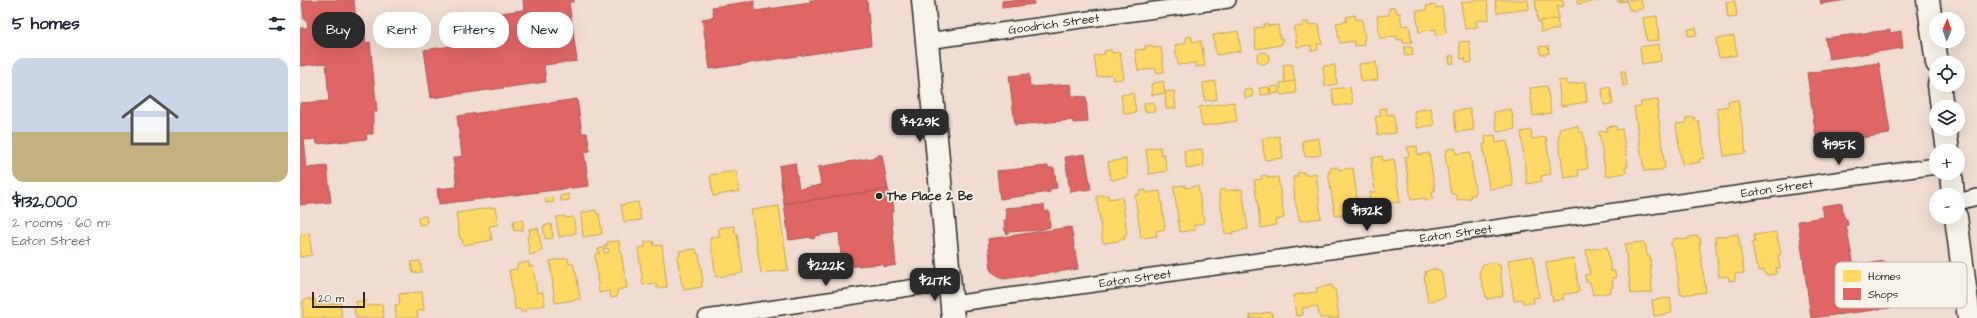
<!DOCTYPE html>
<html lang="en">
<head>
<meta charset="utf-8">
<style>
	:root { --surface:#fff; --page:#f6f6f7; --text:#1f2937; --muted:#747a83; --accent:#2b2b2b }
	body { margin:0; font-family:"Architects Daughter",sans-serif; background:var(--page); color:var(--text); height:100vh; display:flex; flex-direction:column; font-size:15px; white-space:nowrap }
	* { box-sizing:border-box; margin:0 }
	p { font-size:13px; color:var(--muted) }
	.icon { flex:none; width:22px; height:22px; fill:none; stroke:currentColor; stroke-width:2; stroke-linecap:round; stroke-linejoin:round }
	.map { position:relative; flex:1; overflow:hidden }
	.details { display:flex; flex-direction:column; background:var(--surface); width:300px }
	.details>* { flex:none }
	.top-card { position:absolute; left:12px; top:12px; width:380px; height:36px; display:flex; gap:8px }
	.needle { width:26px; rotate:2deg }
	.tools { position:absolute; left:1629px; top:12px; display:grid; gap:8px }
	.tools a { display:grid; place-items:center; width:36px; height:36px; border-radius:50%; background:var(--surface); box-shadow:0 4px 16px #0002; font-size:20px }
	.scale { position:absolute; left:12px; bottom:10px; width:53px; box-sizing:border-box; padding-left:4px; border:2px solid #2b2b2b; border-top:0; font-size:11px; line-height:14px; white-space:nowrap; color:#2b2b2b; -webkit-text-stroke:3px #f7f3e8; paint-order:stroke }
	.price { position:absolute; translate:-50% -34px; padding:0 9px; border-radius:8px; background:var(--accent); color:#fff; font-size:13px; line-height:26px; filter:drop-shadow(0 1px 2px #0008) }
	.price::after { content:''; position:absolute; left:50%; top:24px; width:12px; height:9px; margin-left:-6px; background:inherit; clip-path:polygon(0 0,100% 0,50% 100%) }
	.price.active { background:#222; color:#fff }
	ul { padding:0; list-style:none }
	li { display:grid; align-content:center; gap:8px; height:212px; padding:0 12px }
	li span { display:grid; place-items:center; height:124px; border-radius:12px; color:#555 }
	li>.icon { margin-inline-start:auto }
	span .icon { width:72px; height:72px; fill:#fffc; stroke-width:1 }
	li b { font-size:17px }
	h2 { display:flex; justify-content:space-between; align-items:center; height:48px; padding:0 12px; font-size:17px }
	.tag { padding:0 14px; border-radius:16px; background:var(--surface); box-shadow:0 4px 16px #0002; font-size:14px; line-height:36px }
	.tag.active { background:var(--accent); color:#fff }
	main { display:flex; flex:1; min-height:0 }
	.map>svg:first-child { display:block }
	.homes { fill:#ffd966; stroke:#bfa554 }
	.shops { fill:#e06666; stroke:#aa5454 }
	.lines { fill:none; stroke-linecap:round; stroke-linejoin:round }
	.minor-casing { stroke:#2b2b2b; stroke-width:18 }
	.secondary-casing { stroke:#2b2b2b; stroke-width:25 }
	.primary-casing { stroke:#2b2b2b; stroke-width:25 }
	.minor { stroke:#f7f3e8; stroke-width:15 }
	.secondary { stroke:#f7f3e8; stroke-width:22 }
	.primary { stroke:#f7f3e8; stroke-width:22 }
	.poi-dot { fill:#2b2b2b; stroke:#f7f3e8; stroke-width:1.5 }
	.labels { text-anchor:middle; stroke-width:4; stroke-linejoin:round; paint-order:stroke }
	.street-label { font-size:12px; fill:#2b2b2b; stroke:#f7f3e8 }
	.poi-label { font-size:12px; font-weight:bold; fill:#2b2b2b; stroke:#f7f3e8; text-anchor:start }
	.key { fill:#f7f3e8; stroke:#bab7af; stroke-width:1 }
	.key-label { font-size:11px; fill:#2b2b2b }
</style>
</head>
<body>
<main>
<section class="details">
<h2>5 homes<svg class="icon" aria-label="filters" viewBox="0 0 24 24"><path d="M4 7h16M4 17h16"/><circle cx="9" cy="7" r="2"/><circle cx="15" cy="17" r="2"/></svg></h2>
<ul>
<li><span style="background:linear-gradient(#c9d6e8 60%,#c2b280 0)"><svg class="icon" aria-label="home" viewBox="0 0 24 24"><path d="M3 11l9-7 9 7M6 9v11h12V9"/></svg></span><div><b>$132,000</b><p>2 rooms · 60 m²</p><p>Eaton Street</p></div></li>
</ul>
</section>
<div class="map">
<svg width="1677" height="318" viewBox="0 0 1677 318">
	<rect width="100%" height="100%" fill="#f0dcd0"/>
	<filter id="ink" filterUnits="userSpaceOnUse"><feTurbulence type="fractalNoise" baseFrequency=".025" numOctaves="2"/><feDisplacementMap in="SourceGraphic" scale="8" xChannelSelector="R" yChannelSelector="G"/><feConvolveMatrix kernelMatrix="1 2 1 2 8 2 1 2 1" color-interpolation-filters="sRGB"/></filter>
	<g filter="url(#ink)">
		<!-- homes -->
		<g class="homes">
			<polygon points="1172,0 1187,0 1189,19 1176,21 1177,27 1165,29 1161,3 1172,1"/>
			<polygon points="1195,0 1228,0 1229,9 1197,13"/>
			<polygon points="1263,0 1264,6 1257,7 1258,19 1238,22 1235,0"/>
			<polygon points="1277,0 1304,0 1277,4"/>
			<polygon points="1318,0 1341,0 1343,9 1332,11 1332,9 1329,10 1327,1 1318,2"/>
			<polygon points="1435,1 1437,17 1428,18 1426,2"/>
			<polygon points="1135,5 1136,8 1142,7 1146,33 1136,35 1136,29 1119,32 1116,11 1127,10 1126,6"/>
			<polygon points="1095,7 1097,13 1100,13 1102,26 1109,25 1112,42 1103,43 1103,39 1097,40 1097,36 1080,38 1077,16 1089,15 1089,8"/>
			<polygon points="1055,15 1056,20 1062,19 1065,39 1063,40 1064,45 1055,46 1054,41 1040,43 1036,23 1047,21 1046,17"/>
			<polygon points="1357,16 1359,40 1347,41 1343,18"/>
			<polygon points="1257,19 1259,29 1241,32 1240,21"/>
			<polygon points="1003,22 1008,22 1008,25 1019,24 1022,44 1017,44 1018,50 1011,51 1011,45 997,47 994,27 1003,26"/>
			<polygon points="963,24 968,24 968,26 978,25 980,39 983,39 983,43 981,43 981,45 956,49 954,28 964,27"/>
			<polygon points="1396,28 1397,35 1388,36 1388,29"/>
			<polygon points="938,31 941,51 916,55 913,35"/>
			<polygon points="891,36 893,42 901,41 905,66 896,67 896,63 878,65 875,45 886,43 886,37"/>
			<polygon points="1434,36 1437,55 1419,58 1416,39"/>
			<polygon points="1169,41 1172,62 1166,63 1165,58 1161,59 1159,42"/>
			<polygon points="1359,44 1361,61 1342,64 1340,47"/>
			<polygon points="852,45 853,48 861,47 864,72 856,73 856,68 838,71 835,50 846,49 845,46"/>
			<polygon points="1248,46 1249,53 1241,55 1239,47"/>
			<polygon points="1104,47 1112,47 1113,55 1105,56"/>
			<polygon points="811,50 812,53 820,52 824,79 813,80 812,74 797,77 794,56 805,54 804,51"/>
			<circle cx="963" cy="58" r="6"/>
			<polygon points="1153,55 1154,63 1150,64 1149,56"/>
			<polygon points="1076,62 1078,80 1061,82 1059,64"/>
			<polygon points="992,64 995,81 985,83 983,65"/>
			<polygon points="1035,65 1037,84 1025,86 1023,66"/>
			<polygon points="1321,71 1325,71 1327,85 1323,86"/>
			<polygon points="1267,80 1267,85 1285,82 1287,102 1261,106 1258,81"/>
			<polygon points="863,81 865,93 852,95 851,84"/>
			<polygon points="915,81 917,99 905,101 903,83"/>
			<polygon points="995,81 996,93 981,95 980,83"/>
			<polygon points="978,86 979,93 971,94 970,87"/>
			<polygon points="1247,86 1251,113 1233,116 1230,88"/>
			<polygon points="969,87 970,94 961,95 959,88"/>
			<polygon points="1050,87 1053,104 1034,106 1032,89"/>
			<polygon points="1310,87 1313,104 1304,105 1302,89"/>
			<polygon points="952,89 953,97 945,98 944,90"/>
			<polygon points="874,91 876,108 866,109 865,92"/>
			<polygon points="833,93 836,113 824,114 821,95"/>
			<polygon points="1358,100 1359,105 1357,105 1365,168 1361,170 1344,171 1334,107 1341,106 1341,102"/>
			<polygon points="1438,100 1446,153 1424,156 1417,108 1429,106 1428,101"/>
			<polygon points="854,102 855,111 845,112 844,103"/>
			<polygon points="934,102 937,121 902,126 899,107"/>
			<polygon points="1086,108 1087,115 1093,114 1096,133 1078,135 1075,117 1081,116 1080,109"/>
			<polygon points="1131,108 1134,125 1117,128 1114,111"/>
			<polygon points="1170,109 1174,130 1156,132 1154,111"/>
			<polygon points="1211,109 1215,129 1197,132 1194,112"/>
			<polygon points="1394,117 1395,121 1399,121 1401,136 1402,135 1404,158 1399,159 1400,162 1382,165 1376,124 1386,123 1386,118"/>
			<polygon points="1278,126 1279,132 1283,132 1288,169 1278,170 1279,176 1264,178 1258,135 1260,135 1259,128"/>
			<polygon points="1316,126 1316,130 1322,129 1328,167 1325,167 1326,173 1306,176 1299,132 1307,131 1307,127"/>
			<polygon points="1231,130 1232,139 1246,137 1251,174 1241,176 1242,181 1227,184 1221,132"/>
			<polygon points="1195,135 1196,143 1207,141 1213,186 1189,189 1183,144 1186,144 1185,136"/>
			<polygon points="979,136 983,158 965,160 962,139"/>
			<polygon points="1019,138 1021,155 1005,157 1002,141"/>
			<polygon points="1117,146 1118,155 1129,153 1135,191 1132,191 1133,199 1125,201 1125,198 1111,200 1105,157 1109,156 1107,147"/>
			<polygon points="860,147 861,155 864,154 867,171 849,174 846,149"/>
			<polygon points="1155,148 1156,154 1170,152 1175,191 1175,195 1170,195 1171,198 1157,200 1156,194 1151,194 1145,155 1147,149"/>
			<polygon points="902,149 904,166 887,169 884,151"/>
			<polygon points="1082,156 1083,161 1094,159 1100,202 1071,205 1069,193 1075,192 1071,163 1073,163 1072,158"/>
			<polygon points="826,159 828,177 811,180 808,162"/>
			<polygon points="1038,167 1039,170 1053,168 1059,213 1035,216 1028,172 1030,172 1030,168"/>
			<polygon points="436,171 439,191 413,196 410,175"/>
			<polygon points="1004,172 1004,175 1016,173 1021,218 1000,221 995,202 993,177 998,176 997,173"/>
			<polygon points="967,175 968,178 978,177 984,218 975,220 976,225 961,228 954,180 962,179 961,176"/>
			<polygon points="885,185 885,188 898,186 904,223 894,225 895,230 880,232 874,190 874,186"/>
			<polygon points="925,189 925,191 942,189 948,229 932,232 933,234 925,233 919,192 920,190"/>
			<polygon points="846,190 846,193 860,191 865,229 856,231 857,236 841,238 835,195 840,194 840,191"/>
			<polygon points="268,194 269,200 261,201 260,196"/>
			<polygon points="808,195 808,199 822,197 827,235 824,235 825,239 818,240 818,241 803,243 797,200 797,196"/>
			<polygon points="253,197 254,202 246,203 245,198"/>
			<polygon points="338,202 341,220 324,222 321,205"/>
			<polygon points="479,206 488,270 461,273 451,210"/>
			<polygon points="195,207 198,225 189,226 192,240 163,245 162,239 160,239 156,213"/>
			<polygon points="296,210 297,215 299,214 302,234 283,237 281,213"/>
			<polygon points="126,216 127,224 119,225 118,217"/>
			<polygon points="265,216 265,218 273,217 276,233 259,237 256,217"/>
			<polygon points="223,220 223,230 214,231 213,221"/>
			<polygon points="251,224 253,238 245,239 243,226"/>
			<polygon points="434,226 435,234 437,234 443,273 416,277 410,238 420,237 418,228"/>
			<polygon points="238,228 242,251 230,255 227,237 230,236 229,229"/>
			<polygon points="1476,232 1481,254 1478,255 1480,268 1476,268 1476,274 1465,275 1464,270 1459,271 1458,266 1456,266 1452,243 1455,242 1454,235"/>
			<polygon points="9,233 12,255 0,257 0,235"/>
			<polygon points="1438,234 1444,273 1435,274 1435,280 1429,281 1428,276 1419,277 1415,237"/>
			<polygon points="1398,236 1398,238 1400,238 1401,243 1399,243 1406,292 1381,295 1373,246 1371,246 1371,242 1373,241 1373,239 1382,238 1382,240 1389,239 1389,237"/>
			<polygon points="319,241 327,288 317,290 317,297 311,298 309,291 299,293 295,254 299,253 298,249 303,248 304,253 309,252 308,248 305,249 304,245 308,245 307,242"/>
			<polygon points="353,241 354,246 362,245 367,287 357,288 356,283 343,285 338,248 345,247 345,242"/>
			<polygon points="1343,242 1346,246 1347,256 1350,256 1352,292 1331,294 1325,244"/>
			<polygon points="1307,247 1311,271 1315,271 1316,278 1312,278 1313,287 1311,288 1311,292 1293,295 1290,282 1286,282 1285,275 1290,274 1286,250"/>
			<polygon points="396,249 397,254 399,254 403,282 401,282 402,287 384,290 383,284 382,285 377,257 380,256 379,251"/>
			<polygon points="1233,256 1239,297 1233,298 1234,303 1223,303 1222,299 1214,301 1208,260"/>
			<polygon points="268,258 269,264 273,263 275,272 276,272 280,299 255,303 250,261"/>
			<polygon points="1274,258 1279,292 1263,294 1264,299 1253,301 1252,296 1251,296 1246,262"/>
			<polygon points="120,261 122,272 113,273 111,262"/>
			<polygon points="229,262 229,267 233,266 237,293 243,292 245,305 227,308 227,311 221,312 220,309 215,309 209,270 217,269 217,264"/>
			<polygon points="1197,262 1198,266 1200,265 1203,296 1187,299 1179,273 1183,264"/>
			<polygon points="1136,268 1136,270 1140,270 1142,274 1145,297 1128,302 1124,276 1126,276 1125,272"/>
			<polygon points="1032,285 1033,289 1035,289 1039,318 1020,318 1017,306 1002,308 1003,315 996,316 993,295 1017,292 1016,288"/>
			<polygon points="122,292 124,310 117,311 118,318 96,318 95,305 100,304 99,294"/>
			<polygon points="10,298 10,300 15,299 16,306 40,303 42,318 3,318 3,301"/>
			<polygon points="1370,298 1372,313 1354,316 1352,300"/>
			<polygon points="66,300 67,306 82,304 84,318 56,318 54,308 57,307 56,302"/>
			<polygon points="971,312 973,318 949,318 951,318 950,315"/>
		</g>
		<!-- shops -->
		<g class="shops">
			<polygon points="2,0 54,0 56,23 63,22 66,43 70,42 77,112 73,112 73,134 66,134 67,139 17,144 16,139 4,140 7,168 27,166 31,202 0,205 0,103 29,101 26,63 0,66 0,28 8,28 7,20 4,20"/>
			<polygon points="223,0 274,0 274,2 269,2 277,61 244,65 246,82 131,98 124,50 166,44 163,18 224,10"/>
			<polygon points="510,0 567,0 571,45 410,69 402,19 414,17 412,7 454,1 455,11 510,3"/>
			<polygon points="712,0 734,0 734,4 702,8 702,1"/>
			<polygon points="1520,0 1546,0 1521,4"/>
			<polygon points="1590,30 1590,33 1601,31 1603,48 1529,59 1525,38"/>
			<polygon points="1579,63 1590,132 1589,134 1517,144 1507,73"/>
			<polygon points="729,74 730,87 771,84 772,96 786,97 788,122 773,123 773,120 715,125 709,76"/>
			<polygon points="277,99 282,133 287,133 290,151 284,152 289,186 139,204 137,189 157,187 153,158 162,156 157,116"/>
			<polygon points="785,154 791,189 770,192 765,157"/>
			<polygon points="578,155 582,155 588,189 484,204 479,166 495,163 499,189 521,185 518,167 578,157"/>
			<polygon points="748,166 748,168 754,168 757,188 750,189 750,192 700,199 697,171"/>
			<polygon points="588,189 591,201 593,201 594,212 591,212 596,265 584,267 583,264 542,267 539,232 514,236 515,238 511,239 511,237 489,240 484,204"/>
			<polygon points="1542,203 1543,214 1545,219 1547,219 1548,225 1546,225 1553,262 1552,266 1584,261 1592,304 1590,305 1590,308 1511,318 1498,221 1524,217 1522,206"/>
			<polygon points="744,205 745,212 749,211 750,227 740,230 709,232 707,234 705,231 704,220 707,220 705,208"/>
			<polygon points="771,227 778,269 703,279 691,271 688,239"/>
		</g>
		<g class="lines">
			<defs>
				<g id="minor">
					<path id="s1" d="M627,41L928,0"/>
					<polyline points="1658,202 1677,197"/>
					<path id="s2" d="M652,304L1636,166"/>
					<polyline points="406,318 650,282"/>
				</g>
				<polyline id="secondary" points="623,0 653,318"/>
				<g id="primary">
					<polyline points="1628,0 1637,63"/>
					<polyline points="1639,85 1642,107"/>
					<polyline points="1645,129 1648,151"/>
					<polyline points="1651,173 1653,195"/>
					<polyline points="1656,217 1669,318"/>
				</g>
			</defs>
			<!-- minor casing -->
			<use href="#minor" class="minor-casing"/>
			<!-- secondary casing -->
			<use href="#secondary" class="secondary-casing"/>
			<!-- primary casing -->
			<use href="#primary" class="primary-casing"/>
			<!-- minor -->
			<use href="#minor" class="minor"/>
			<!-- secondary -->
			<use href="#secondary" class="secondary"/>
			<!-- primary -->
			<use href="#primary" class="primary"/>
		</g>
	</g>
	<!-- markers -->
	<circle class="poi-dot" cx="579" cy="196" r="4"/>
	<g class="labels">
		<!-- street labels -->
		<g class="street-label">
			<text dy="4" stroke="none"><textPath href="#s1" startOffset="128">Goodrich Street</textPath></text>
			<text dy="4" stroke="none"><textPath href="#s2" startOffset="833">Eaton Street</textPath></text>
			<text dy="4" stroke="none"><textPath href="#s2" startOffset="509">Eaton Street</textPath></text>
			<text dy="4" stroke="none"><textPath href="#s2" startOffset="185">Eaton Street</textPath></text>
		</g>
		<!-- poi labels -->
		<g class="poi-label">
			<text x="587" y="200">The Place 2 Be</text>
		</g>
	</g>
	<!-- legend -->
	<rect x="1535" y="262" width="132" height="46" rx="6" class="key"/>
	<rect x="1543" y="270" width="18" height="12" fill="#ffd966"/>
	<rect x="1543" y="288" width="18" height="12" fill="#e06666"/>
	<g class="key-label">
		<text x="1568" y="280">Homes</text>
		<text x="1568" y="298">Shops</text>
	</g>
</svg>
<div class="tools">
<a><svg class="needle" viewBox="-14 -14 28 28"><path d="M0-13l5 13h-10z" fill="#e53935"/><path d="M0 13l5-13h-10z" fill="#747a83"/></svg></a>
<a><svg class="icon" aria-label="locate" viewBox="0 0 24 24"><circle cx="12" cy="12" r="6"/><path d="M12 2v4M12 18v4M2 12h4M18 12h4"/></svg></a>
<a><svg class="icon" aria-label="layers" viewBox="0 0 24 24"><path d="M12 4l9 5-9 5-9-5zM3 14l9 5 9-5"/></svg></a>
<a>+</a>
<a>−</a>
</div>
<div class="scale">20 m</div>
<b class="price" style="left:620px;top:143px">$429K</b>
<b class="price" style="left:1539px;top:166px">$195K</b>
<b class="price active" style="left:1067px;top:232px">$132K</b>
<b class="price" style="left:526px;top:287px">$222K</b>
<b class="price" style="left:635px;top:302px">$217K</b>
<div class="top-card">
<a class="tag active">Buy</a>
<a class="tag">Rent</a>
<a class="tag">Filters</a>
<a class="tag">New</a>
</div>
</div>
</main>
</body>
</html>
